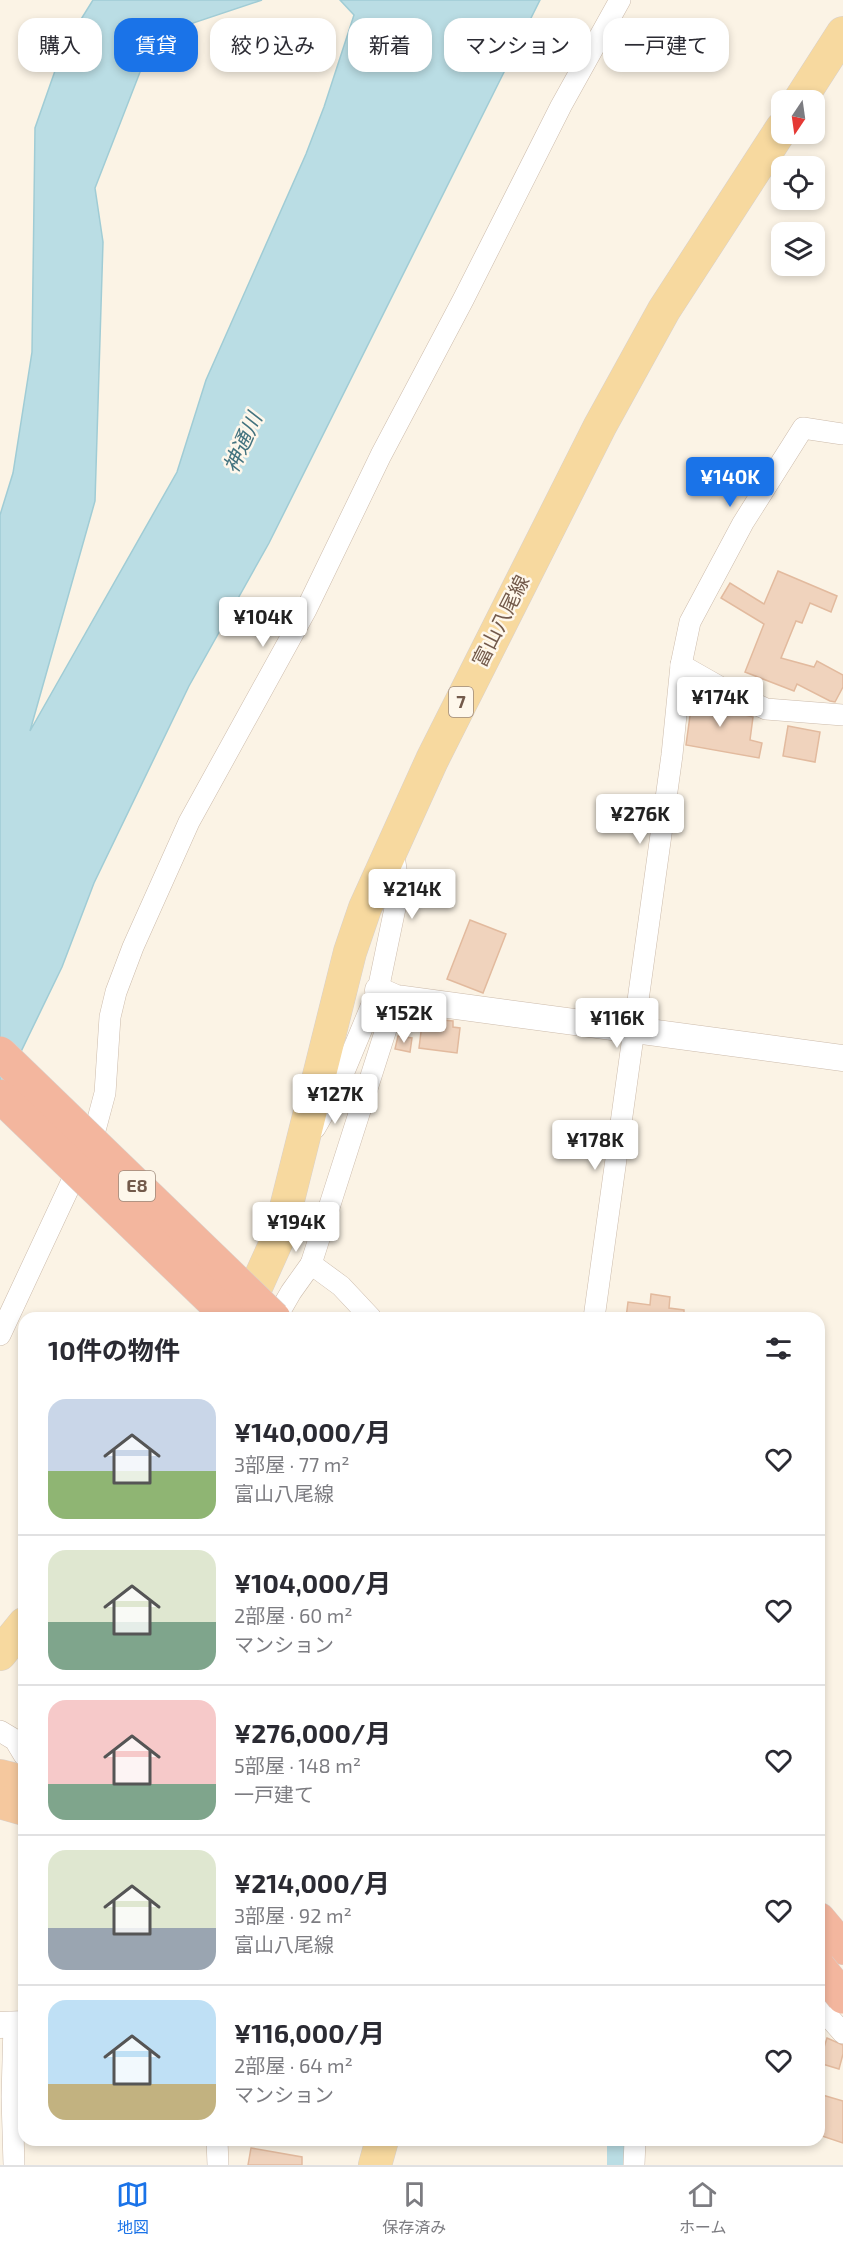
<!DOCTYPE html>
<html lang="ja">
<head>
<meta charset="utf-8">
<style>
	:root { --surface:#fff; --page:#f2f2f3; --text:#2b2b33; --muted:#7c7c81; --line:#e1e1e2; --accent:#1a73e8 }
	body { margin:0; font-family:"Exo 2","Noto Sans JP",sans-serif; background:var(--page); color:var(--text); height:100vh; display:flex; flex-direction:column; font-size:22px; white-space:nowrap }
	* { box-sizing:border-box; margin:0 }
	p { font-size:20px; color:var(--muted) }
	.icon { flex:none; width:33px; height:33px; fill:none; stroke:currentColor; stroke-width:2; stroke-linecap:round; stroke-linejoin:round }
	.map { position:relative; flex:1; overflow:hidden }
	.sheet { position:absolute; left:18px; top:1312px; width:807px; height:834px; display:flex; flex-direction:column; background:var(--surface); border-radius:18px; box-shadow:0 3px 9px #0003 }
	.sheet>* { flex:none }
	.guide { position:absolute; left:18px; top:18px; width:807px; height:54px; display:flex; gap:12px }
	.needle { width:39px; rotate:193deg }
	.buttons { position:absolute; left:771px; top:90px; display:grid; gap:12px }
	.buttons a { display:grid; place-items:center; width:54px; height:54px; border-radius:12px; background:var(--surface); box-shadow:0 3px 9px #0003; font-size:30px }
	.price { position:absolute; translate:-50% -51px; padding:0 14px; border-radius:6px; background:#fff; color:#222; font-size:20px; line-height:39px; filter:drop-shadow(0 2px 3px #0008) }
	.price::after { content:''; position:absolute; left:50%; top:36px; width:18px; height:14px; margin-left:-9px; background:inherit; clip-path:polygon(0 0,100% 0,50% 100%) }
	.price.current { background:var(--accent); color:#fff }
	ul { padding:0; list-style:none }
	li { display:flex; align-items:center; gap:18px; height:150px; padding:0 30px }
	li+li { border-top:2px solid var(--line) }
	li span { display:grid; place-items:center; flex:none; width:168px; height:120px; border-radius:18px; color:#555 }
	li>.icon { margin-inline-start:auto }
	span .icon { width:72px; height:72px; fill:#fffc; stroke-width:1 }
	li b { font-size:26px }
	h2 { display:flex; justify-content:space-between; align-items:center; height:72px; padding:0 30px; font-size:26px }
	.chip { padding:0 21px; border-radius:18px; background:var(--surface); box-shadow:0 3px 9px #0003; font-size:21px; line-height:54px }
	.chip.current { background:var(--accent); color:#fff }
	.tab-bar { display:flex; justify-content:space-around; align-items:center; height:84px; border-top:2px solid var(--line); background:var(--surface); font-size:16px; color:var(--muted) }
	.tab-bar a { display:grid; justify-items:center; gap:3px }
	.tab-bar .current { color:var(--accent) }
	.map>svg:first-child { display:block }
	.water { fill:#badde4; stroke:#a0ccd5; stroke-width:1.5 }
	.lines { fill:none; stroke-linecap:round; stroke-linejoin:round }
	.river { stroke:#badde4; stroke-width:32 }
	.building { fill:#f0d3bd; stroke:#e2ba9e; stroke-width:1.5 }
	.minor-casing { stroke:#ccbbab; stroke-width:22 }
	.tertiary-casing { stroke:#ccbbab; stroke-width:27 }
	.primary-casing { stroke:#d8d1cd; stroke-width:34 }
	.trunk-casing { stroke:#d8d1cd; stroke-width:34 }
	.motorway-casing { stroke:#d8d1cd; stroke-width:34 }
	.minor { stroke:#fff; stroke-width:21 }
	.tertiary { stroke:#fff; stroke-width:26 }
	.primary { stroke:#f7d99f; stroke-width:33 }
	.trunk { stroke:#f5c89e; stroke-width:33 }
	.motorway { stroke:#f3b69e; stroke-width:33 }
	.motorway-bridge-casing { stroke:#d8d1cd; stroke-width:34; stroke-linecap:butt }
	.motorway-bridge { stroke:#f3b69e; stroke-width:33 }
	.labels { text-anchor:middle; stroke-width:5; stroke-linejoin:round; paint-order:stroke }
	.shield { fill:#fef7eb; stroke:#9d897b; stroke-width:1.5 }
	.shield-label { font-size:18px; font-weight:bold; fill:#735a4b }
	.street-label { font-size:20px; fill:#735a4b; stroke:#fef7eb }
	.water-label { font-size:21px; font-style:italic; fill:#43737f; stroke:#fef7eb }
</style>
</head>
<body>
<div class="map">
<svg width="843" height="2165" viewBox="0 0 843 2165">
	<rect width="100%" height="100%" fill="#fbf3e5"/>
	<!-- water -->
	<polygon class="water" points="93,0 262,0 154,36 95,188 103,242 95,501 30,731 177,472 206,380 306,154 324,107 354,15 340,0 540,0 269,543 189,686 94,883 62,967 0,1095 0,515 13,473 32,352 35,128 63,48"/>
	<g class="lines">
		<!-- river -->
		<polyline class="river" points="623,2165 623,2140"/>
	</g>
	<!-- building -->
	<g class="building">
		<polygon points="778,571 837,596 831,612 810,603 802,623 796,621 781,658 814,667 817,661 843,675 843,687 835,702 830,701 797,684 794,691 745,672 764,624 721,598 730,583 764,604"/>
		<polygon points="693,694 710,696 716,700 716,704 729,706 737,710 737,713 753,717 750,740 762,743 759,758 686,745"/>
		<polygon points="788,726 820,732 815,762 783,756"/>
		<polygon points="470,920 506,934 483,993 447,979"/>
		<polygon points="432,1019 453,1021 453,1027 460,1028 457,1053 419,1048 422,1024 431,1025"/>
		<polygon points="398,1036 412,1038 410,1052 395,1049"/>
		<polygon points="651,1294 670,1297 669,1308 684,1310 684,1318 626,1318 628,1302 650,1305"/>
		<polygon points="827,2038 843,2045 843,2054 839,2069 819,2063"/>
		<polygon points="819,2094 843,2101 843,2143 819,2135"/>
		<polygon points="251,2148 302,2157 302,2165 248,2165"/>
	</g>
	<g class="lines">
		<defs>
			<g id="minor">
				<polyline points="681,665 725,690 766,709 843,715"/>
				<polyline points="315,1128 336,1091 378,990 399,889 393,849"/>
				<polyline points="311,1264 396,998"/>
				<polyline points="276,1318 291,1292 311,1264 341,1286 371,1318"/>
				<polyline points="594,1318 672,755 681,665 690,622 743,523 803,428 843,434"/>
				<polyline points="0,1335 94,1134 105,1093 110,1017 116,992 133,947 189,822 306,610 381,455 463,300 561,106 620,0"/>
				<polyline points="0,1731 15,1740 24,1755"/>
				<polyline points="819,2006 843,2033"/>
				<polyline points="217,2140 218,2165"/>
				<polyline points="14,2165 12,2097 14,2024"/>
				<polyline points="634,2165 635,2140"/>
			</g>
			<g id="tertiary">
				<polyline points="378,990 396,998 843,1058"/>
				<polyline points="0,2025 24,2024"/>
			</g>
			<g id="primary">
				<polyline points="800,100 843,33"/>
				<polyline points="242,1318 279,1236 350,952 365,908 432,760 600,426 664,310 782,128"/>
				<polyline points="0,1654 24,1624"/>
				<polyline points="375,2165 382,2140"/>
			</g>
			<g id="trunk">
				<polyline points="0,1776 24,1782"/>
				<polyline points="0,1802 24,1809"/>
			</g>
			<polyline id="motorway" points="819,1919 843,1948"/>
		</defs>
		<!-- minor casing -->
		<use href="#minor" class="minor-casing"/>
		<!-- tertiary casing -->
		<use href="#tertiary" class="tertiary-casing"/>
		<!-- primary casing -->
		<use href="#primary" class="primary-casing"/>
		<!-- trunk casing -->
		<use href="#trunk" class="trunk-casing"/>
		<!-- motorway casing -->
		<use href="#motorway" class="motorway-casing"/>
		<!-- minor -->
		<use href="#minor" class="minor"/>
		<!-- tertiary -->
		<use href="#tertiary" class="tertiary"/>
		<!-- primary -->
		<use href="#primary" class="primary"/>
		<!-- trunk -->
		<use href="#trunk" class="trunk"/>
		<!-- motorway -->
		<use href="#motorway" class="motorway"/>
		<defs>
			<g id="motorway-bridge">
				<polyline points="0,1053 274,1318"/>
				<polyline points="0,1096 230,1318"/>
				<polyline points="819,1967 843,1997"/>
			</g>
		</defs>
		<!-- motorway-bridge casing -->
		<use href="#motorway-bridge" class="motorway-bridge-casing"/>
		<!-- motorway-bridge -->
		<use href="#motorway-bridge" class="motorway-bridge"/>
	</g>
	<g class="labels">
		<!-- shield labels -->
		<g class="shield">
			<rect x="449" y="687" width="24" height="30" rx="4.5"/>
			<rect x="119" y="1171" width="36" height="30" rx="4.5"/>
		</g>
		<g class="shield-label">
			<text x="461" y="708">7</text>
			<text x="137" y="1192">E8</text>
		</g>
		<!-- street labels -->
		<g class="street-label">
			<text transform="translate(501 621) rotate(-63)" y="7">富山八尾線</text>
		</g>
		<!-- water labels -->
		<g class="water-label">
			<text transform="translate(243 443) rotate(-66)" y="7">神通川</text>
		</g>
	</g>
</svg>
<div class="buttons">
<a><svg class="needle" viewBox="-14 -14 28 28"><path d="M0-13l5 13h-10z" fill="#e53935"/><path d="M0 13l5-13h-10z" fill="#7c7c81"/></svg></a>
<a><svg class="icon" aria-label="locate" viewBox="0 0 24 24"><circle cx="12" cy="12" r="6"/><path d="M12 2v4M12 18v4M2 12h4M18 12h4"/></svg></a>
<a><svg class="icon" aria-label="layers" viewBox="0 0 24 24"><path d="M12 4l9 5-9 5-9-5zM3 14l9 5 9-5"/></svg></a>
</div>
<b class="price current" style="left:730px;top:508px">¥140K</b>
<b class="price" style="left:263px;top:648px">¥104K</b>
<b class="price" style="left:720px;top:728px">¥174K</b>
<b class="price" style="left:640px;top:845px">¥276K</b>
<b class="price" style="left:412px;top:920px">¥214K</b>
<b class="price" style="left:404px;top:1044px">¥152K</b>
<b class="price" style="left:617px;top:1049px">¥116K</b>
<b class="price" style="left:335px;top:1125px">¥127K</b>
<b class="price" style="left:595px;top:1171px">¥178K</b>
<b class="price" style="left:296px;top:1253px">¥194K</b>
<div class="guide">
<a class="chip">購入</a>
<a class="chip current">賃貸</a>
<a class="chip">絞り込み</a>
<a class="chip">新着</a>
<a class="chip">マンション</a>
<a class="chip">一戸建て</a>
</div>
<section class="sheet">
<h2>10件の物件<svg class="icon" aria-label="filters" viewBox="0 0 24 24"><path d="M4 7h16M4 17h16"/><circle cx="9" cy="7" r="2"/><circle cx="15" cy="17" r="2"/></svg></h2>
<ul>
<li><span style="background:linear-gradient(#c9d6e8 60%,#8fb573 0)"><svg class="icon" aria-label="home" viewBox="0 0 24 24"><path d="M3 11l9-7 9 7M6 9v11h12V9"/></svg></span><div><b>¥140,000/月</b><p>3部屋 · 77 m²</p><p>富山八尾線</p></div><svg class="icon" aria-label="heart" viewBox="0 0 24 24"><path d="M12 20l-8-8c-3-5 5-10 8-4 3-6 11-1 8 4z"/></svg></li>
<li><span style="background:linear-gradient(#dfe7d0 60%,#7fa58c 0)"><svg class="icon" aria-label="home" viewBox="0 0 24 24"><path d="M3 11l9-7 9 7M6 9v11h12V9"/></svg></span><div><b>¥104,000/月</b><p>2部屋 · 60 m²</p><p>マンション</p></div><svg class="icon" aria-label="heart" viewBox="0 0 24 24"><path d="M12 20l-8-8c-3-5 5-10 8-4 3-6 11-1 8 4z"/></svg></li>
<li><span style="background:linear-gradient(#f6c9c9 70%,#7fa58c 0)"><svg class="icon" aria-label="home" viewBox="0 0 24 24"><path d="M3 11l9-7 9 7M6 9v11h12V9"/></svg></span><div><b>¥276,000/月</b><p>5部屋 · 148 m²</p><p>一戸建て</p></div><svg class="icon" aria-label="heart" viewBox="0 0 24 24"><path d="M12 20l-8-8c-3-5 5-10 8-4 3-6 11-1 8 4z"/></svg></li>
<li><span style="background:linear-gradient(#dfe7d0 65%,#9aa5b1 0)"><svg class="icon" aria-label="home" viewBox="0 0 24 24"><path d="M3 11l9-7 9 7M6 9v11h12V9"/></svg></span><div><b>¥214,000/月</b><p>3部屋 · 92 m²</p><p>富山八尾線</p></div><svg class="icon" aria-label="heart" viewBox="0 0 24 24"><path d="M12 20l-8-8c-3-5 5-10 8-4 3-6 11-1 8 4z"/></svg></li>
<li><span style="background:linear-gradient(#bfe0f5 70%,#c2b280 0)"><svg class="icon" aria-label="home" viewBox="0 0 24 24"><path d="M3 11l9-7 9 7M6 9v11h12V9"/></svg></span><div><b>¥116,000/月</b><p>2部屋 · 64 m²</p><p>マンション</p></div><svg class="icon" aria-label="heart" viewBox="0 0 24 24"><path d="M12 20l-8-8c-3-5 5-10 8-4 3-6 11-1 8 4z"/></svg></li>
</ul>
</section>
</div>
<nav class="tab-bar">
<a class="current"><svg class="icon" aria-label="map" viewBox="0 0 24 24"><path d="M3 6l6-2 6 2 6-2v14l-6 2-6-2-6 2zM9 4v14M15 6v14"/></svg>地図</a>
<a><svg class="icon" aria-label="saved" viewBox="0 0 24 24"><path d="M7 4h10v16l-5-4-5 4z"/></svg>保存済み</a>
<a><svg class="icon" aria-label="home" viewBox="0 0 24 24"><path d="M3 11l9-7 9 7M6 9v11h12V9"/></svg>ホーム</a>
</nav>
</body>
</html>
